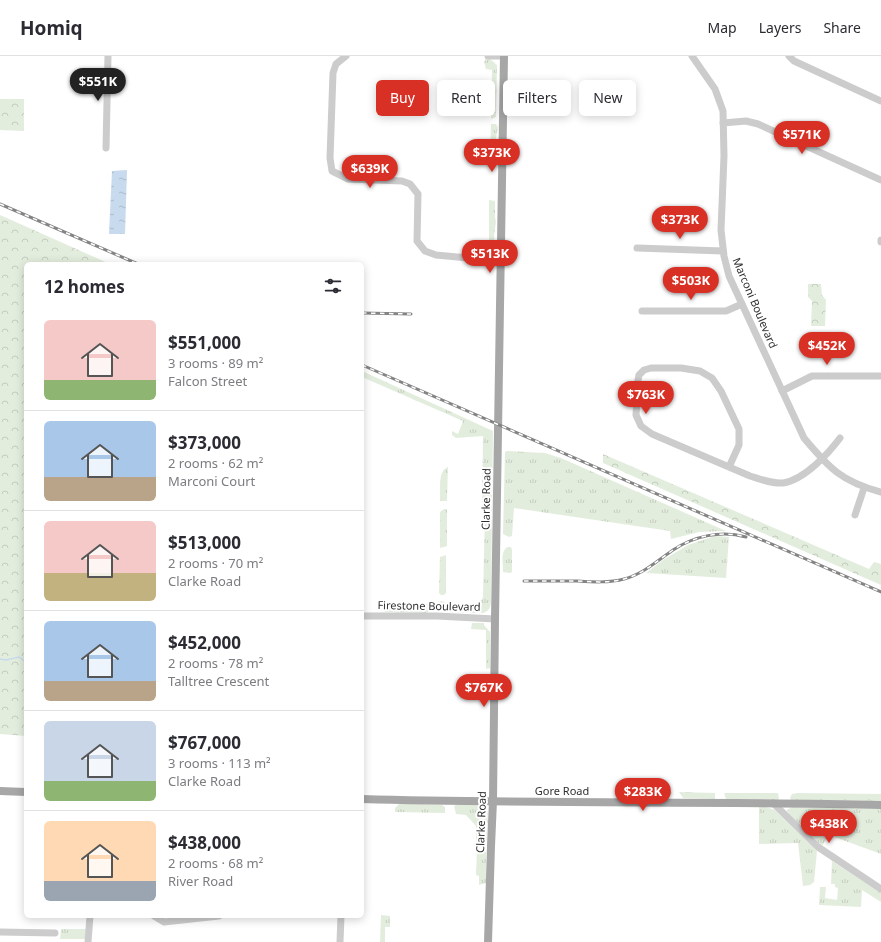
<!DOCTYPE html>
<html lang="en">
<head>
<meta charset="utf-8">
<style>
	:root { --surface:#fff; --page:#f2f2f3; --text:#2b2b33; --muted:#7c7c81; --line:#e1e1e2; --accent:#d93025 }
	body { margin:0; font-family:"Noto Sans",sans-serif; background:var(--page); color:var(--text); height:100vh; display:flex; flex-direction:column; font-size:15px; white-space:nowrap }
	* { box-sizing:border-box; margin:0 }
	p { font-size:13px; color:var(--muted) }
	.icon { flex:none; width:22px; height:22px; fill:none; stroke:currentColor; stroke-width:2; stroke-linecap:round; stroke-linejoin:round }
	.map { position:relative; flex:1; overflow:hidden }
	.sheet { position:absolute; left:24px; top:206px; width:340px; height:656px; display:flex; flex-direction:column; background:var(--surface); border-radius:6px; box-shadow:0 2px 10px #0003 }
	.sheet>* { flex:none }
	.hud { position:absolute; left:376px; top:24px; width:380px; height:36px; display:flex; gap:8px }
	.price { position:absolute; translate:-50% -34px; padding:0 9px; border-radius:14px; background:var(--accent); color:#fff; font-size:13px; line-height:26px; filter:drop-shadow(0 1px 2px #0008) }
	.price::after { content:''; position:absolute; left:50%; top:24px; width:12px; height:9px; margin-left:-6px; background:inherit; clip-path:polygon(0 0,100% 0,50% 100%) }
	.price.selected { background:#222; color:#fff }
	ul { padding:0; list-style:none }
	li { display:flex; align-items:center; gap:12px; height:100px; padding:0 20px }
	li+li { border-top:1px solid var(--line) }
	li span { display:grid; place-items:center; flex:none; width:112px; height:80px; border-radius:6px; color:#555 }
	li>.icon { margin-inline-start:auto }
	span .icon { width:48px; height:48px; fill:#fffc; stroke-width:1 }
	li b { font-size:17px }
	h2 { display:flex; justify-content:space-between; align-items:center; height:48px; padding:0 20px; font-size:17px }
	.chip { padding:0 14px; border-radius:6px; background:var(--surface); box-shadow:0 2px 10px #0003; font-size:14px; line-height:36px }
	.chip.selected { background:var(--accent); color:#fff }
	header { display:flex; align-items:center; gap:24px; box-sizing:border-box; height:56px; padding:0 20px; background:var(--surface); border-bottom:1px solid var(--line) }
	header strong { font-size:19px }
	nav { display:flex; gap:22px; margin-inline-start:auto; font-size:14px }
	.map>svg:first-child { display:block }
	.grass { fill:url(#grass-tufts) }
	.forest { fill:url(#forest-crowns) }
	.water { fill:url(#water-ripples) }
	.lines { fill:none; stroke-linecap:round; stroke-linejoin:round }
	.stream { stroke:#c8daee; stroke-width:1.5 }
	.minor { stroke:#ccc; stroke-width:7 }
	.major { stroke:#a7a7a7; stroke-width:8 }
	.rail-casing { stroke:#848484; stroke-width:3 }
	.rail { stroke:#fff; stroke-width:1.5; stroke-dasharray:4.5; stroke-linecap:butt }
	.labels { text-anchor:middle; stroke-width:4; stroke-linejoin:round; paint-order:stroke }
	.street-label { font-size:11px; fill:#2f2f2f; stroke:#fff }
</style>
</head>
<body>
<header>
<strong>Homiq</strong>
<nav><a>Map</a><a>Layers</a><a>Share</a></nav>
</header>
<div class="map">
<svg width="881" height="886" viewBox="0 0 881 886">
	<defs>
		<pattern id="grass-tufts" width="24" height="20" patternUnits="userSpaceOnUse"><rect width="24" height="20" fill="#e3eddd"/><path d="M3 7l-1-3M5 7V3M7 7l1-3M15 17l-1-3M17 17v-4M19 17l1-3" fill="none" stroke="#c3ccbe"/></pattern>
		<pattern id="forest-crowns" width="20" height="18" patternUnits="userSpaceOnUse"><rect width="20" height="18" fill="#e3eddd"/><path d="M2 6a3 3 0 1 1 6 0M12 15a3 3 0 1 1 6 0" fill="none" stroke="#c3ccbe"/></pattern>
		<pattern id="water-ripples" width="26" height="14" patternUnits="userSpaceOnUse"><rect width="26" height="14" fill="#c8daee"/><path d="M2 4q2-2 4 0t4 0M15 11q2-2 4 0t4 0" fill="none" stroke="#acbbcc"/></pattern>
	</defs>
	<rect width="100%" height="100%" fill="#fff"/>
	<!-- grass -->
	<g class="grass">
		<polygon points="486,3 490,3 497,9 496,61 491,63 492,14 486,13 484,6"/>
		<path d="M491,68H496L498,71C496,82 494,90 497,101L493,105H490Z"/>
		<path d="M489,144L495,145V161L496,166L494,179L495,194C489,201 482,202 473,198V194L489,195Z"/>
		<path d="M362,315L493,375L491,543C491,550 490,555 483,557L446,556C441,553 439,551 439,546L442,545L446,547L445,551C460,551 476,556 483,541L485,457H482L483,380L456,382L452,379V375L458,378L463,365L362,321Z"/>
		<polygon points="507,395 545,397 561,402 726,475 699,476 671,483 670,475 514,452 512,480 509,481 503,478 505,396"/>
		<path d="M448,411L447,445H440C441,435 437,415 448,411Z"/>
		<polygon points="444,453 447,453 447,490 440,492 440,456"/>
		<polygon points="715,480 729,481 726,522 646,517 663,504 688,489"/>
		<path d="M508,491H511L512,494V516L510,517L503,516C503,508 500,494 508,491Z"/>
		<polygon points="446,499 446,537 444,539 441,539 439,537 440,501"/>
		<polygon points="429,545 433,545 432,551 426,557 385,556 383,551 424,551"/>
		<polygon points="472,567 484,567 484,569 490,576 490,612 486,613 486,574 471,573"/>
		<polygon points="639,735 672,736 668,743 639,742"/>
		<polygon points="679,736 715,737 715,743 683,742"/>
		<polygon points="724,737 778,737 779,742 778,744 726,743"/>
		<polygon points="798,737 881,738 881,745 791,744 790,742 792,738"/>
		<polygon points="400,747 442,749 445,751 445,757 395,756 395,752"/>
		<polygon points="456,749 481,749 483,754 488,755 487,784 486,785 476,786 476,770 466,759 456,758 454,750"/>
		<polygon points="759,751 766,751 775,754 817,795 814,826 810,829 803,830 798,787 759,788"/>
		<polygon points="792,751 881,753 881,798 829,779 822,790 789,758 787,754"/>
		<polygon points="479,793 486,796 486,827 479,829 479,820 476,819 477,794"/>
		<polygon points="832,805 881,837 881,846 862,834 861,851 819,849 820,831 826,831 825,842 837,844 838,832 835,831 835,828 831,828"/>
		<polygon points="381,859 390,860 390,871 385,871 385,886 380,886"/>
		<polygon points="61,873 86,873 85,883 60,883"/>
	</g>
	<!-- forest -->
	<g class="forest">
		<polygon points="0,43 24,43 24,75 0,74"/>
		<polygon points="0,159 110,208 26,208 26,680 0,678"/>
		<polygon points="808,228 821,228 822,239 826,244 825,270 811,270 812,245 808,241"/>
		<polygon points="603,398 869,513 874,506 881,508 881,529 603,407"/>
	</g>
	<!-- water -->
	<polygon class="water" points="127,114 125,178 109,178 112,115"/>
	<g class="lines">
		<!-- stream -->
		<polyline class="stream" points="0,603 6,604 19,601 26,606"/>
		<!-- minor -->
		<g class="minor">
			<polyline points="346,0 336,8 333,17 330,102 332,115 348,123 402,125 410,128 418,138 417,185 425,195 436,199 500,205"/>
			<polyline points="488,0 504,0"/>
			<path d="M692,0L715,33L723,55L724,100L721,174L724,200L729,220L804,382C829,412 842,426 881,436"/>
			<polyline points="789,0 794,5 881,45"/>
			<polyline points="723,67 746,65 758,68 881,124"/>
			<polyline points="106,92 108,0"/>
			<polyline points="881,184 881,186"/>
			<polyline points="637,192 723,195"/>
			<polyline points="642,255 726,255 742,248"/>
			<polyline points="782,335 812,320 881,320"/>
			<path d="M729,411L739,389V373L721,335L712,322L700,315L681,312H651L644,314L639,319L638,324L636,359L641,370L652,378L750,420C760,423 772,428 783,427C804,424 828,398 840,382"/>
			<polyline points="855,459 864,432"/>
			<polyline points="362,560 437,560 495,563"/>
			<polyline points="773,747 818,791 881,833"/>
			<polyline points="154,860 164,866 219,860"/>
			<polyline points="0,876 55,877"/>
			<polyline points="88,886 90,860"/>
			<polyline points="340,886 341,860"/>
		</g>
		<!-- major -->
		<g class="major">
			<polyline points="0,735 26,736"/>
			<path d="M362,743C535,748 708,745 881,749"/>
			<polyline points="488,886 491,790 493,745 495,563 504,0"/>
		</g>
		<defs>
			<g id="rail">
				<polyline points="0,148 138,208"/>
				<polyline points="362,257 411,258"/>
				<polyline points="362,309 881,536"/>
				<path d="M524,525C542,525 560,525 578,525C593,526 609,527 624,523C643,518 657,505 673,494C694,480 721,474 746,481"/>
			</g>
		</defs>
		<!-- rail casing -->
		<use href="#rail" class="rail-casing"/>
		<!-- rail -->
		<use href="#rail" class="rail"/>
	</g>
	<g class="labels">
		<!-- street labels -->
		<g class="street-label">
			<text transform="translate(755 247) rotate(67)" y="4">Marconi Boulevard</text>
			<text transform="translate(486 443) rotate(-89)" y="4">Clarke Road</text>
			<text transform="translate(429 550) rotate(1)" y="4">Firestone Boulevard</text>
			<text x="562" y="739">Gore Road</text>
			<text transform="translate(481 766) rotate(-88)" y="4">Clarke Road</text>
		</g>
	</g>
</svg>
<b class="price selected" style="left:98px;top:46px">$551K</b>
<b class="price" style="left:802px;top:99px">$571K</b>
<b class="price" style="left:492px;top:117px">$373K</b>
<b class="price" style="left:370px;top:133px">$639K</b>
<b class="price" style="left:680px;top:184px">$373K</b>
<b class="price" style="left:490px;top:218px">$513K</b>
<b class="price" style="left:691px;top:245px">$503K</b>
<b class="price" style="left:827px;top:310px">$452K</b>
<b class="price" style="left:646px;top:359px">$763K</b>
<b class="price" style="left:484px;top:652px">$767K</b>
<b class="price" style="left:643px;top:756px">$283K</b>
<b class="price" style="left:829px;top:788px">$438K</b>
<div class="hud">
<a class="chip selected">Buy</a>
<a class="chip">Rent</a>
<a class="chip">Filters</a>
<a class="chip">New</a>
</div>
<section class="sheet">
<h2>12 homes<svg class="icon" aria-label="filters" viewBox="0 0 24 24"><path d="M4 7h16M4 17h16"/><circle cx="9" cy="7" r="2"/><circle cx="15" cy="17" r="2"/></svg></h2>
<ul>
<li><span style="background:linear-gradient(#f6c9c9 75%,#8fb573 0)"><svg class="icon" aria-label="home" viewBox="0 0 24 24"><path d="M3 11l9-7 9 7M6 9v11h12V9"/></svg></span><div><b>$551,000</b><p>3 rooms · 89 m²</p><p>Falcon Street</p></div></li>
<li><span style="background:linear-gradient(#a9c7e8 70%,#b9a48a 0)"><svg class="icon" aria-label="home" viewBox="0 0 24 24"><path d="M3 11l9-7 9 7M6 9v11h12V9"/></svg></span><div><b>$373,000</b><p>2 rooms · 62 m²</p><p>Marconi Court</p></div></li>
<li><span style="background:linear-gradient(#f6c9c9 65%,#c2b280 0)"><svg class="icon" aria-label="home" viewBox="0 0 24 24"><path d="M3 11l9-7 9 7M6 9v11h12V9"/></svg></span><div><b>$513,000</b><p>2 rooms · 70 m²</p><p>Clarke Road</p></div></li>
<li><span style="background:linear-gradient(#a9c7e8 75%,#b9a48a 0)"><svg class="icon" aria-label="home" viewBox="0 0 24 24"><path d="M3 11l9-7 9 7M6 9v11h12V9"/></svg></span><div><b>$452,000</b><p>2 rooms · 78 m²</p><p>Talltree Crescent</p></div></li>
<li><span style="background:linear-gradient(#c9d6e8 75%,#8fb573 0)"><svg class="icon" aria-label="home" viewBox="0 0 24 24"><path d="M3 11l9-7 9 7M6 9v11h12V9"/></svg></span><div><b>$767,000</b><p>3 rooms · 113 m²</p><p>Clarke Road</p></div></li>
<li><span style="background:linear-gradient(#ffd9b3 75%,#9aa5b1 0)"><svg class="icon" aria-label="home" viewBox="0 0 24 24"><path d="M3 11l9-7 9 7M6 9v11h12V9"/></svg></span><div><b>$438,000</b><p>2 rooms · 68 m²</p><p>River Road</p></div></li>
</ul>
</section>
</div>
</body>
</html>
